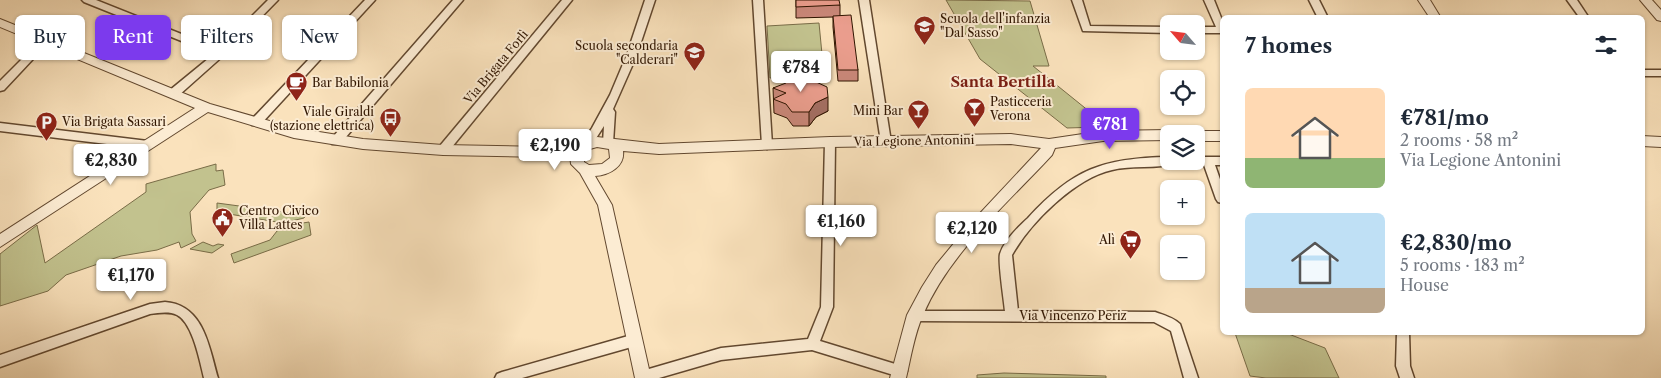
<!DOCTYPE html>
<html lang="en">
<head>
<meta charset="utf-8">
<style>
	:root { --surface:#fff; --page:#f6f6f7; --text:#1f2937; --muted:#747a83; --accent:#7c3aed }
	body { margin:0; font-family:"Libre Caslon Text",serif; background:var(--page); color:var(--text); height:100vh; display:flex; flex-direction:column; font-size:19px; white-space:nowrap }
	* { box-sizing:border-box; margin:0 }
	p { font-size:16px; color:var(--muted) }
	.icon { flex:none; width:28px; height:28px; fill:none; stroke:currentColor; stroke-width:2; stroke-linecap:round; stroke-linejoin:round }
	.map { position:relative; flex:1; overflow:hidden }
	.sheet { position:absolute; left:1220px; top:15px; width:425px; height:320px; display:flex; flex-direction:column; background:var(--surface); border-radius:8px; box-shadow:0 1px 4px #0004 }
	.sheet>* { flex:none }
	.hud { position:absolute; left:15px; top:15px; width:475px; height:45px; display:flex; gap:10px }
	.needle { width:32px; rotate:298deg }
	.controls { position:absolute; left:1160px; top:15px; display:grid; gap:10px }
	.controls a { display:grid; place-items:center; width:45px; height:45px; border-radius:8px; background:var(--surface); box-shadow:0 1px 4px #0004; font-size:25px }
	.price { position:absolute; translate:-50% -42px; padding:0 11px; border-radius:5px; background:#fff; color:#222; font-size:16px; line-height:32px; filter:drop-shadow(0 1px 2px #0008) }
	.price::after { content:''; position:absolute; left:50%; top:30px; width:15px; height:11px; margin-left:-8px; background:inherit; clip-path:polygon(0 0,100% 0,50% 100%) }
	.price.current { background:var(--accent); color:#fff }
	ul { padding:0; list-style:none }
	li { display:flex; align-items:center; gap:15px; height:125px; padding:0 25px }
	li span { display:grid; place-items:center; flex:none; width:140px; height:100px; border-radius:8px; color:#555 }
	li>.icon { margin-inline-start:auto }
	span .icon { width:60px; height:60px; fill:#fffc; stroke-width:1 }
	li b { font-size:21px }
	h2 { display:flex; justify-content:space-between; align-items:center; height:60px; padding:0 25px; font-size:21px }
	.pill { padding:0 18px; border-radius:8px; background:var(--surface); box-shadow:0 1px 4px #0004; font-size:18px; line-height:45px }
	.pill.current { background:var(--accent); color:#fff }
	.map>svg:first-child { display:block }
	.green { fill:#c2c28e; stroke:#796c47 }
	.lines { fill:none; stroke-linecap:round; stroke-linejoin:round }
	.minor-casing { stroke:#62482f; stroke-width:3 }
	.tertiary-casing { stroke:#62482f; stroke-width:2 }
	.minor { fill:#fcecd3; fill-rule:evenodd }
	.tertiary { fill:#fcecd3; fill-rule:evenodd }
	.wall { fill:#ca887a; stroke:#301500 }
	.shaded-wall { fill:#a46f63; stroke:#301500 }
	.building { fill:#eb9e8e; stroke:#301500 }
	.labels { text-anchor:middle; stroke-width:4; stroke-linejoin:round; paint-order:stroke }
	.poi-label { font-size:12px; fill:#301500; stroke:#fcecd3; text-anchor:start }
	.street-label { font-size:12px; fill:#301500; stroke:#fcecd3 }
	.quarter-label { font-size:15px; font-weight:bold; fill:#7a1f14; stroke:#fcecd3 }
</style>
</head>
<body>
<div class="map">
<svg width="1661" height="378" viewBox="0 0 1661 378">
	<rect width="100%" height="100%" fill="#fae2bc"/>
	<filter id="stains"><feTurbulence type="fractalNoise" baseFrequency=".004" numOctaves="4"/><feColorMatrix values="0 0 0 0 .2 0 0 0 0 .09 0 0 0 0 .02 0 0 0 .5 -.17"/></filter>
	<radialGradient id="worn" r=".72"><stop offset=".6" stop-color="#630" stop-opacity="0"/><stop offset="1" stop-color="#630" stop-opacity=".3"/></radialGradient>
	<!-- green -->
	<g class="green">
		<polygon points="946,0 1030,1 1049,66 1033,66 1100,120 1101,124 1100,127 1067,128 980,59"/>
		<polygon points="819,23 824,75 770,78 767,26"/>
		<polygon points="216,164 216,171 223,170 225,185 209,190 190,212 192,234 196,241 181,248 179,242 157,250 121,256 66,275 48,291 0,306 0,254 37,225 45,263 146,192 146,184"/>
		<polygon points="217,203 306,215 304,218 283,223 217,212"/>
		<polygon points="309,222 311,235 234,263 231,254 270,240 277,231 285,226"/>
		<polygon points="203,242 213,246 218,244 224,245 212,253 190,249"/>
		<polygon points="1235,333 1286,333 1325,348 1339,378 1266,378 1250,376"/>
		<polygon points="1004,373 1106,376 1106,378 977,378 977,375"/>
	</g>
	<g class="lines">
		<defs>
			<g id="minor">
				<polygon points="82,0 96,0 219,49 268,0 278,0 224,55 178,96 170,96 169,93 170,90 214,54 84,2"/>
				<polygon points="365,0 375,0 260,125 252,125 251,122 252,119"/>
				<polygon points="453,0 463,0 340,144 332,144 331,141 332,138"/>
				<polygon points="562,0 572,0 447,153 439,153 438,150 439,147"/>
				<polygon points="645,0 655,0 636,57 613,109 615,112 613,143 612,146 604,146 603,143 604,126 589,149 581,149 580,146 592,128 610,95 626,57"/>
				<polygon points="753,0 763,0 772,145 767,149 762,145"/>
				<polygon points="859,0 869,0 891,142 886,146 881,142"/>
				<polygon points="1072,0 1082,0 1090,26 1169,27 1169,33 1083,31"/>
				<polygon points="1204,0 1214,0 1222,20 1222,33 1196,33 1196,27 1216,27"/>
				<polygon points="1309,0 1319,0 1328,18 1318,18"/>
				<polygon points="1567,0 1577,0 1589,18 1580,18"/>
				<polygon points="45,38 48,39 50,41 48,43 4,90 0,91 0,81 42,39"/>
				<rect x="1642" y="70" width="19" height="6"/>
				<polygon points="0,123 148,141 153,145 148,149 0,131"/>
				<polygon points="830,138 835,142 833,307 820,341 905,367 907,371 905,375 900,377 812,350 721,360 659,378 636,378 637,373 642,371 721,348 808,339 821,307 825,142"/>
				<path d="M1169,157V161H1174L1173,164C1157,169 1131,165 1112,170C1075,178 1030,223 1012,255L1018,311L1155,312C1164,315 1174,318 1180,324L1198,378H1184L1171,331L1154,322L915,321L911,320L909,316L911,312L915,311H1005C1004,300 998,262 1000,254C1004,241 1018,227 1028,218C1073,169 1103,158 1169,157Z"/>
				<polygon points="1196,157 1222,157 1222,165 1215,165 1222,185 1222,203 1218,202 1216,199 1204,165 1192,164 1191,161 1196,161"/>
				<path d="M165,302C204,305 209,347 218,378H204C200,362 193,323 177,315C169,311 159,313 150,314L0,367V355L150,304Z"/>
				<polygon points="1397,332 1409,332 1410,366 1414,378 1400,378 1396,366"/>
				<polygon points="635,334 640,336 641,340 640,344 635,346 522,378 495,378 497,374 502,372"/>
			</g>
			<g id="tertiary">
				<polygon points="1418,0 1430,0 1441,18 1430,18"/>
				<polygon points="1640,0 1652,0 1661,10 1661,21 1657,20"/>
				<path d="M0,19L210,104L294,128L363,139L443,145L542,147L579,144L597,137L659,144L830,137L1011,134L1049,139L1103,131L1169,130L1175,134H1169V140L1103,141L1055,148L1052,155C1006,205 950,252 923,315C914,335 911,357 906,378H890L907,315L922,287L936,265L969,225L1041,148L1011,144L830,147L659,154L623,151C625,166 610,175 595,176L612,205L651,378H635L598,205L580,173L571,164L570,155L542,157L443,155L363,149L294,138L208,112L0,247V234L195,108L0,27ZM597,147L609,149L610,158L602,164L589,165L584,162V156L590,149Z"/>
				<polygon points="1196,131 1222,131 1222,141 1196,141 1196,134 1191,134"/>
				<polygon points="1642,136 1661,137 1661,147 1642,146"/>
			</g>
		</defs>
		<!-- minor casing -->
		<use href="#minor" class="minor-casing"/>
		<!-- tertiary casing -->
		<use href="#tertiary" class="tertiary-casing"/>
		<!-- minor -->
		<use href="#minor" class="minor"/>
		<!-- tertiary -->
		<use href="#tertiary" class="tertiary"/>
	</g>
	<!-- wall -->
	<g class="wall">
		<polygon points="796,0 840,5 840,16 858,70 858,81 838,81 833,27 833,17 796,18"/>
		<polygon points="814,81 828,111 816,117 809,126 793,126 787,118 774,113 773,88"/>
	</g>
	<!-- shaded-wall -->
	<polygon class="shaded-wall" points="828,97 828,111 816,117 809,126 809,112 815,103"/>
	<!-- building -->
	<g class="building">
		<polygon points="796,0 839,0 840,5 796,7"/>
		<polygon points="851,15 858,70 838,70 833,16"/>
		<polygon points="792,74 807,74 814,81 827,87 828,97 815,103 809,112 792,112 786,104 773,99 786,93 773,88 786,83"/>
	</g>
	<!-- icons -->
	<defs>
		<symbol id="school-pin" viewBox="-11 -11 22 30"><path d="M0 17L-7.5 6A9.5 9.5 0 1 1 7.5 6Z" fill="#8f2418" stroke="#fcecd3"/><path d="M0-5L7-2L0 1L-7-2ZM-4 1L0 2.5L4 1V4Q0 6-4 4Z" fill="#fff"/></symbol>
		<symbol id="cafe-pin" viewBox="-11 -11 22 30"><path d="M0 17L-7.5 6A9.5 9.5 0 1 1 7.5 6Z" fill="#8f2418" stroke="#fcecd3"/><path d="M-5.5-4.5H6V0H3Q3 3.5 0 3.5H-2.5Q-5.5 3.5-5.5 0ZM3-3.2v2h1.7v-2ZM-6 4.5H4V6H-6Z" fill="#fff"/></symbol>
		<symbol id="bar-pin" viewBox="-11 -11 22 30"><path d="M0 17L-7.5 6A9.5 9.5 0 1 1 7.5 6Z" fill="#8f2418" stroke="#fcecd3"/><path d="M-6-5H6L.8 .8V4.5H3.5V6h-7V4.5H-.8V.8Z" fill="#fff"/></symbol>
		<symbol id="bus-pin" viewBox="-11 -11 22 30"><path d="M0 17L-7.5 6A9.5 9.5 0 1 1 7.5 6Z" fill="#8f2418" stroke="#fcecd3"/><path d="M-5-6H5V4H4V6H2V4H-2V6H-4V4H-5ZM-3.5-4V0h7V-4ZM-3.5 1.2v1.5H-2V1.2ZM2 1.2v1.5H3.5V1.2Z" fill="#fff"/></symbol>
		<symbol id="parking-pin" viewBox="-11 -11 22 30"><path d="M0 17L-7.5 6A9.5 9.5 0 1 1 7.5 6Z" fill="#8f2418" stroke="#fcecd3"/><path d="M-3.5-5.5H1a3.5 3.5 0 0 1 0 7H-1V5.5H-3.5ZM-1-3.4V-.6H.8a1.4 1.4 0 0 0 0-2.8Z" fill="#fff"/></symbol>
		<symbol id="civic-pin" viewBox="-11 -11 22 30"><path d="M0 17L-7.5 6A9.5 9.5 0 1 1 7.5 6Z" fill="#8f2418" stroke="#fcecd3"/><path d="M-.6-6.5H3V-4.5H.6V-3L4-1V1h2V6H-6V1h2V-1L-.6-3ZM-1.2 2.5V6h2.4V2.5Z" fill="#fff"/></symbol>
		<symbol id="supermarket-pin" viewBox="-11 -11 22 30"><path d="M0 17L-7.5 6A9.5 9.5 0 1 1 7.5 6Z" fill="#8f2418" stroke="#fcecd3"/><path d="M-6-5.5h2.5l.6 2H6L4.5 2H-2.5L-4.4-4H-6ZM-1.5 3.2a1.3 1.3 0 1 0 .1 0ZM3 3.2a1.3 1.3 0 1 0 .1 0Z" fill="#fff"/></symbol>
	</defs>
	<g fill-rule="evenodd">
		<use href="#school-pin" x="912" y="14" width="25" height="34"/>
		<use href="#school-pin" x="682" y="40" width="25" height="34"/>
		<use href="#cafe-pin" x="284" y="70" width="25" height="34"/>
		<use href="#bar-pin" x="962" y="96" width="25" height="34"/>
		<use href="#bar-pin" x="906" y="98" width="25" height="34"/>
		<use href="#bus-pin" x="378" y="106" width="25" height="34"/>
		<use href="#parking-pin" x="34" y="110" width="25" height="34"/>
		<use href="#civic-pin" x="210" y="206" width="25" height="34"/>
		<use href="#supermarket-pin" x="1118" y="228" width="25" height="34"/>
	</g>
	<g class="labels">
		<!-- poi labels -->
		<g class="poi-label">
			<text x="940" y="23">Scuola dell'infanzia<tspan x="940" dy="14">"Dal Sasso"</tspan></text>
			<text x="678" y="50" text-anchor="end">Scuola secondaria<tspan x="678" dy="14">"Calderari"</tspan></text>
			<text x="312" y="87">Bar Babilonia</text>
			<text x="990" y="106">Pasticceria<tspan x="990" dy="14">Verona</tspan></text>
			<text x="903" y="115" text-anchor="end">Mini Bar</text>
			<text x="374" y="116" text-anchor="end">Viale Giraldi<tspan x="374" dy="14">(stazione elettrica)</tspan></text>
			<text x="62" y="126">Via Brigata Sassari</text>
			<text x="239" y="215">Centro Civico<tspan x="239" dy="14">Villa Lattes</tspan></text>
			<text x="1115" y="244" text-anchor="end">Alì</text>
		</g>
		<!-- street labels -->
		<g class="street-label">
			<text transform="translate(496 67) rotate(-50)" y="4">Via Brigata Forlì</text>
			<text transform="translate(914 141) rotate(-1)" y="4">Via Legione Antonini</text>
			<text x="1073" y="320">Via Vincenzo Periz</text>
		</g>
		<!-- quarter labels -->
		<g class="quarter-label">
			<text x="1003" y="87">Santa Bertilla</text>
		</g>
	</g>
	<rect width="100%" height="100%" filter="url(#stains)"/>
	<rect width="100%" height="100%" fill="url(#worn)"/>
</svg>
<div class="controls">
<a><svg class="needle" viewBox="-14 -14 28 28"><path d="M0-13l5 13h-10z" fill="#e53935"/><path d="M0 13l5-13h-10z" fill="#747a83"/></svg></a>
<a><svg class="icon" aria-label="locate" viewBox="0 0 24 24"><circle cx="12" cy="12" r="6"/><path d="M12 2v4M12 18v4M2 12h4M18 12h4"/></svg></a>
<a><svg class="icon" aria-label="layers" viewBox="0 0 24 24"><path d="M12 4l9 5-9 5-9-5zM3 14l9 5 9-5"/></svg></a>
<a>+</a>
<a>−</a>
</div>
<b class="price" style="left:801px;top:93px">€784</b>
<b class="price current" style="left:1110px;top:150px">€781</b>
<b class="price" style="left:555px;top:171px">€2,190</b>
<b class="price" style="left:111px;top:186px">€2,830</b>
<b class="price" style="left:841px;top:247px">€1,160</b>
<b class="price" style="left:972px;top:254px">€2,120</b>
<b class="price" style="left:131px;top:301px">€1,170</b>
<div class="hud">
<a class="pill">Buy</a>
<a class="pill current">Rent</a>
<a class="pill">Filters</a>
<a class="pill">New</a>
</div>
<section class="sheet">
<h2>7 homes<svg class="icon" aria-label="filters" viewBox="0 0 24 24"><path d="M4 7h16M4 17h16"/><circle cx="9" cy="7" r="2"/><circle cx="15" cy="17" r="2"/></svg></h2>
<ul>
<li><span style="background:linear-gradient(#ffd9b3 70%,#8fb573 0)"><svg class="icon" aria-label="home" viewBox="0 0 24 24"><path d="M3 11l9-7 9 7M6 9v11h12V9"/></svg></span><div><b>€781/mo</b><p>2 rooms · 58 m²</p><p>Via Legione Antonini</p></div></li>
<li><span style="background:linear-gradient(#bfe0f5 75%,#b9a48a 0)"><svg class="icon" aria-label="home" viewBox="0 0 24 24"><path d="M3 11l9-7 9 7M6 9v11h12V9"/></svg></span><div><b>€2,830/mo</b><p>5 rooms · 183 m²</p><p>House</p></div></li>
</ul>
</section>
</div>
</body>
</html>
